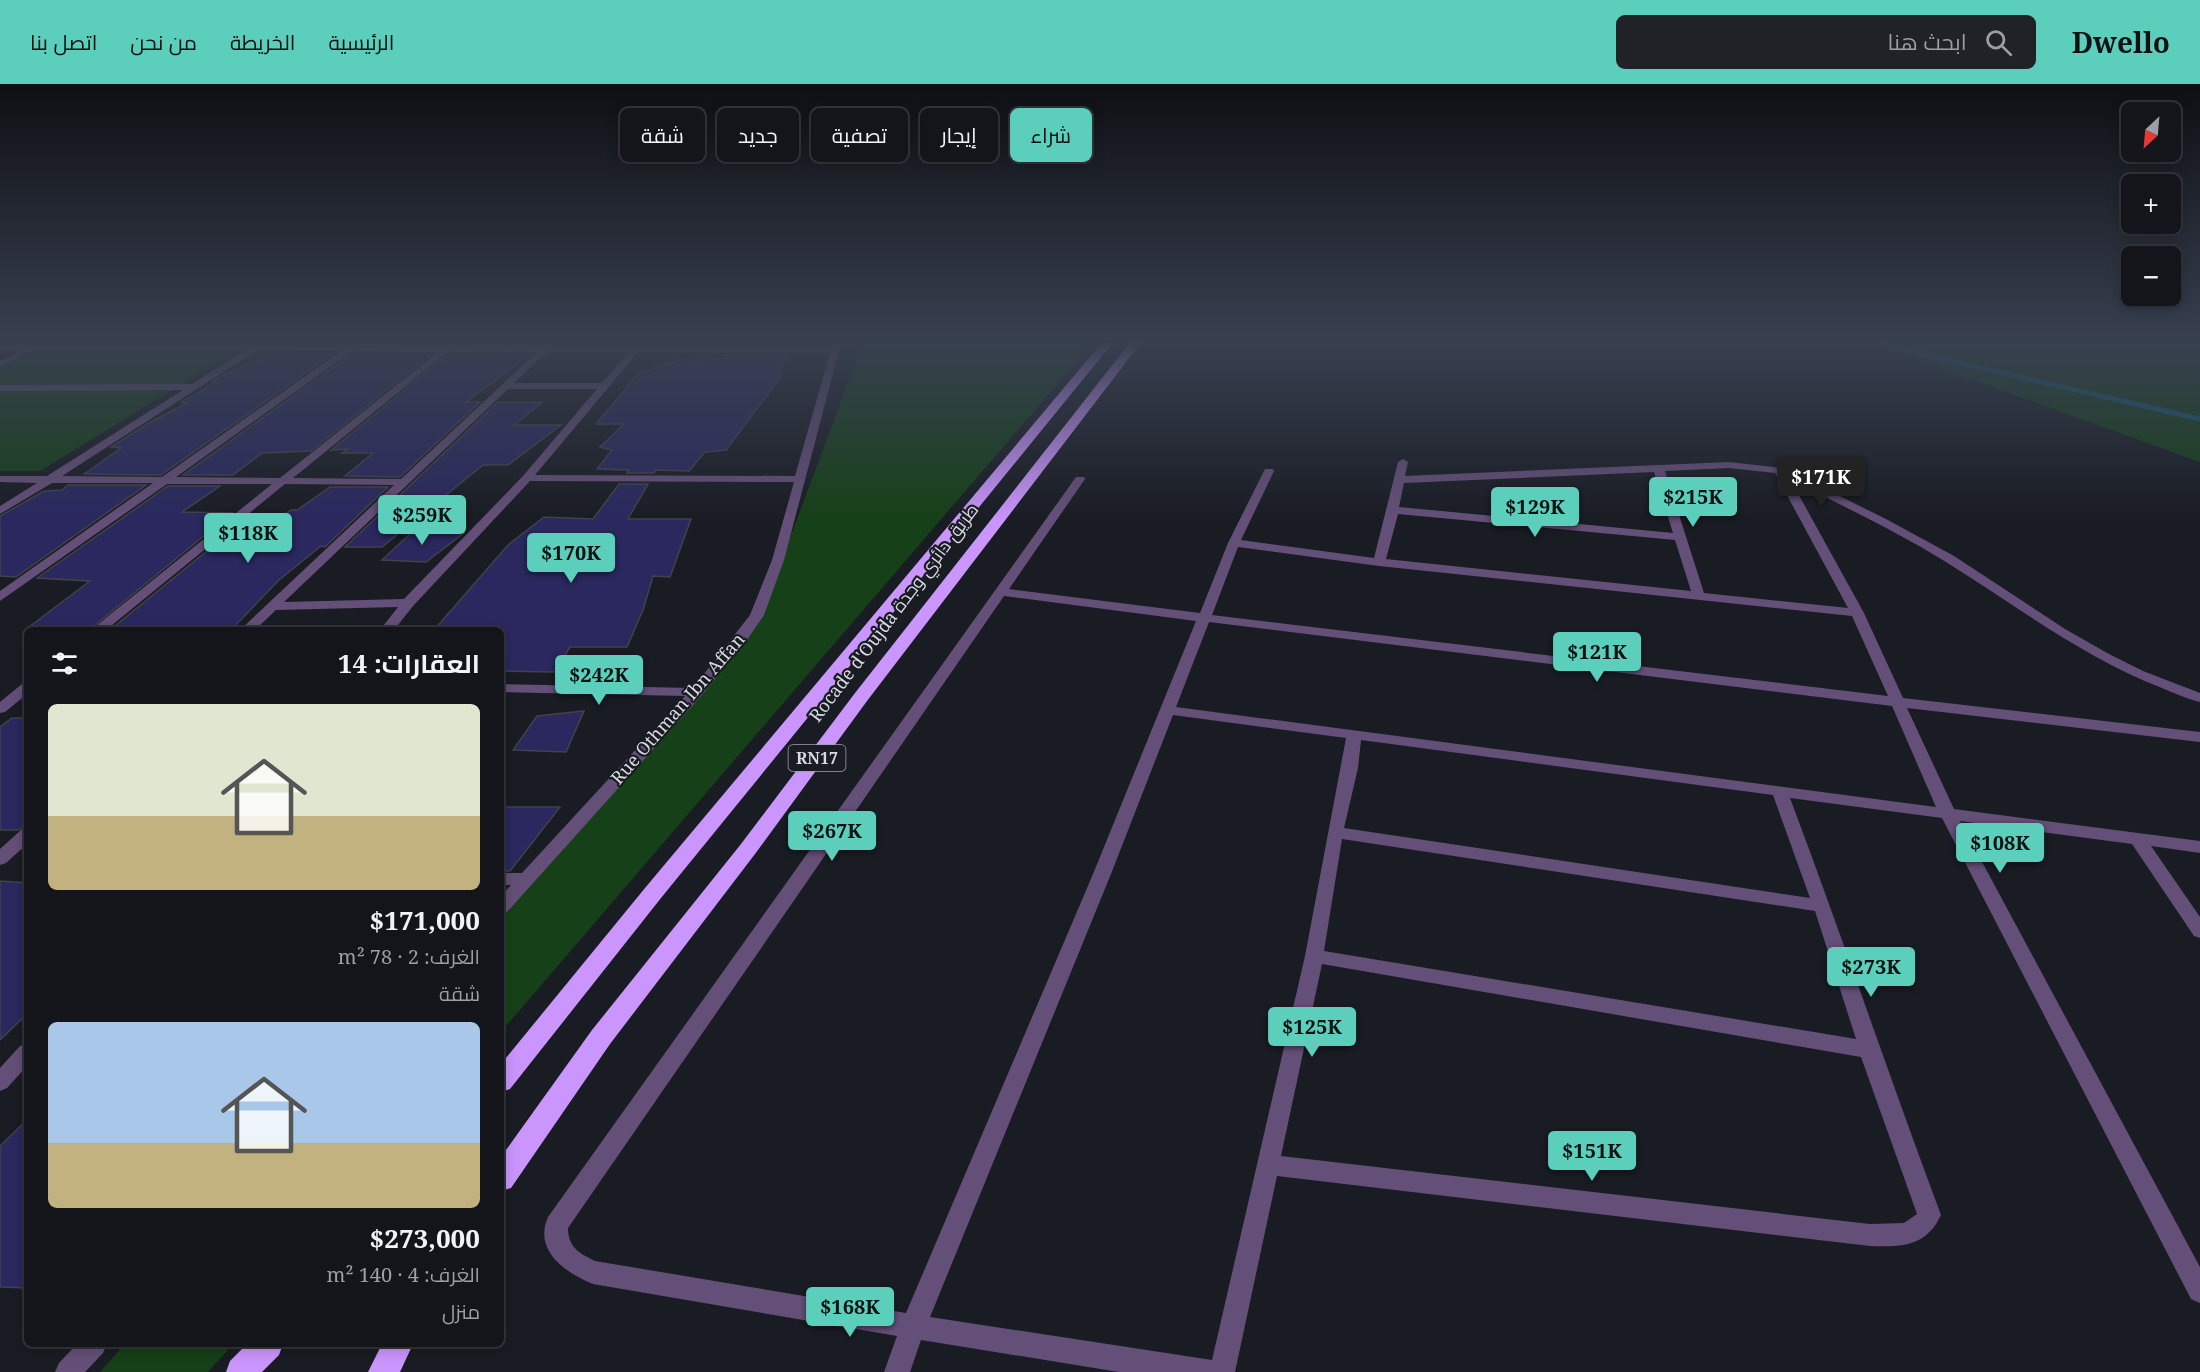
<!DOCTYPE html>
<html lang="ar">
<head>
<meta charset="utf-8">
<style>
	:root { --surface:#13151a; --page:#202227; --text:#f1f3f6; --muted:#9d9fa2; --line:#323439; --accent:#5bcebc }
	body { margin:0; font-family:"Noto Serif",Cairo,serif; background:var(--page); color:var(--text); direction:rtl; height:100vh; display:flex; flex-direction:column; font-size:22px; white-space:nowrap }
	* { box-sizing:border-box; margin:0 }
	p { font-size:20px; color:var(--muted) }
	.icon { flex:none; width:33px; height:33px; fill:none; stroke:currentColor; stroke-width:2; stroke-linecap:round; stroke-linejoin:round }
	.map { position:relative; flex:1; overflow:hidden; direction:ltr }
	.drawer { position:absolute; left:24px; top:543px; width:480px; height:720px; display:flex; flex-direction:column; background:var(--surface); border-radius:9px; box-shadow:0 3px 15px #0003,0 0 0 2px var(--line); direction:rtl }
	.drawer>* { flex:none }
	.guide { position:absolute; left:522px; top:24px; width:570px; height:54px; direction:rtl; display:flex; gap:12px }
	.needle { width:39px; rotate:206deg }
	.fabs { position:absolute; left:2121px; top:18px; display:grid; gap:12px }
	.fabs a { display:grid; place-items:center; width:60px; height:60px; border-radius:9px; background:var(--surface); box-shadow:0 3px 15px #0003,0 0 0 2px var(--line); font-size:30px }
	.price { position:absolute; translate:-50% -51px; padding:0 14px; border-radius:6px; background:var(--accent); color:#111; font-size:20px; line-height:39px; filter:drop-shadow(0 2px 3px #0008) }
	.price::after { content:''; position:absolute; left:50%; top:36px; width:18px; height:14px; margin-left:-9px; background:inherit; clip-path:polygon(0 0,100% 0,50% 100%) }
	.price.active { background:#222; color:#fff }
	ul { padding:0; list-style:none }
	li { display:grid; align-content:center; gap:12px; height:318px; padding:0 24px }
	li span { display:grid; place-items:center; height:186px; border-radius:9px; color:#555 }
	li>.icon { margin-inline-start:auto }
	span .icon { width:108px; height:108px; fill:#fffc; stroke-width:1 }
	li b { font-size:26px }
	h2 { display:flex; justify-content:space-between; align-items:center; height:72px; padding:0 24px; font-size:26px }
	.tag { padding:0 21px; border-radius:9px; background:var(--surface); box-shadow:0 3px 15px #0003,0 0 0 2px var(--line); font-size:21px; line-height:54px }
	.tag.active { background:var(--accent); color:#111 }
	header { display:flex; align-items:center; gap:36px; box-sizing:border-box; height:84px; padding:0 30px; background:var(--accent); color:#111 }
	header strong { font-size:28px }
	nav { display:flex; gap:33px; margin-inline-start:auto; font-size:21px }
	.search { width:420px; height:54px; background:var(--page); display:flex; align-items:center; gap:15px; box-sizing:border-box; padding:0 21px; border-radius:9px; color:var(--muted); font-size:22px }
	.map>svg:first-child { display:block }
	.green { fill:#164017 }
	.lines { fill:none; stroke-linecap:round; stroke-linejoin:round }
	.stream { stroke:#135b71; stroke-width:5 }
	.building { fill:#2a285e; stroke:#41424a; stroke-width:1.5 }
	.street { fill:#644f78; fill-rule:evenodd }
	.highway { fill:#ca95fd; fill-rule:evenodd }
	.labels { text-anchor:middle; stroke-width:4.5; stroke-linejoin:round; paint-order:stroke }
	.shield { fill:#191c23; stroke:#9fa1a7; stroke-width:1.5 }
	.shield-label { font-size:16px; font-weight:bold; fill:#d8dadf }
	.street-label { font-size:18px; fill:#d8dadf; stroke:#191c23 }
</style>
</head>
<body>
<header>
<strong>Dwello</strong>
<div class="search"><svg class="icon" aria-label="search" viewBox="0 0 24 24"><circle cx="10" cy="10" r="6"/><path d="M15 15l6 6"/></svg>ابحث هنا</div>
<nav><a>الرئيسية</a><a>الخريطة</a><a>من نحن</a><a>اتصل بنا</a></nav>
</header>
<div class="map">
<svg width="2200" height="1288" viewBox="0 0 2200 1288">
	<rect width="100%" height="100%" fill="#191c23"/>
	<!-- green -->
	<g class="green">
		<polygon points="864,256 1095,256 501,948 501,830 760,534"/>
		<polygon points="1862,256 2200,256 2200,378"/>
		<polygon points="234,268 40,387 0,387 0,281 25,269"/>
		<polygon points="125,1260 233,1260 208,1288 100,1288"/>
	</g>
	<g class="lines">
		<!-- stream -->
		<polyline class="stream" points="1873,256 1904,266 2200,335"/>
	</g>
	<!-- building -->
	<g class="building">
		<polygon points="305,256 548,256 541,261 455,260 449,257 443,260 353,258 348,260 297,260"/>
		<polygon points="274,269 334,269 161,391 84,390 121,364 111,363 149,339 187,319 181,318 216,298 213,297 225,290"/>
		<polygon points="353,269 432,270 311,367 262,369 233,391 183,391"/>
		<polygon points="449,270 530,270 466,318 480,318 400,393 345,392 373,369 342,369 348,365 331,366"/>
		<polygon points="726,271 788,272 778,291 782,291 726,366 705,368 689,387 656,386 654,389 627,389 629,386 597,385 612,366 600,363 624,340 596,340 639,289 682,275 701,277 703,274 725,275"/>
		<polygon points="498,318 542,318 515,341 561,341 508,381 483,381 382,463 345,463"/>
		<polygon points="619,400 648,400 628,435 691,435 670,493 653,492 643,526 627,563 570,563 555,588 501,587 501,546 434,546 508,461 544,433 593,435"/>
		<polygon points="68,401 146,401 16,493 0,492 0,432 44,407 62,406"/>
		<polygon points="168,402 220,402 182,428 232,429 89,546 25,546 90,497 37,494"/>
		<polygon points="330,403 388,403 325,463 321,462 279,496 231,546 110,546 252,430 284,431 291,426 297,426"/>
		<polygon points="413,447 464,449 426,478 382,476"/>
		<polygon points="584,627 566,668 513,666 537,632"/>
		<polygon points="12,634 27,634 27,742 18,746 0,746 0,643"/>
		<polygon points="501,723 560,723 510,787 501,787"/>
		<polygon points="0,797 27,799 27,930 0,956"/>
		<polygon points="27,1036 27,1204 0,1203 0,1062"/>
	</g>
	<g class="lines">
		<!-- street -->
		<g class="street">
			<path d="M834,257L841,259L784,476L764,531L747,556L702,611L507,828L501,829V812L511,801H501V789H522L685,612L501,608V600L693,604L750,531L772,476L794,398L530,397L413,522L394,546H380L398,523L276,526L255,546H240L394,401L285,400L106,546H91L272,400H167L0,517V507L153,399H52L0,430V422L37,399L0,398V392H47L183,306L0,307V301L192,300L244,267H31L0,283V277L21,267H0V261L348,262L353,260L444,262L450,259L454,262L542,263L548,259L552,263H831ZM256,267H341L162,393L62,392ZM352,267L438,268L280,394L176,393ZM448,268H537L401,395L293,394ZM547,268H629L602,299H514ZM638,268L830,269L795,392L535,391ZM508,305H597L523,392L404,515L284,518Z"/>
			<path d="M1403,375L1408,378L1405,392L1729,378L1783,384L1886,435L1954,472L2065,545L2109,570L2143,587L2200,609V618C2187,615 2174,609 2162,604C2083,573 2018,523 1946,478C1896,447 1842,422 1790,395L1864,529L1903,614L2200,648V658L1907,624L1954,725L2200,757V769L2151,762L2200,833V854L2194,852L2132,760L1960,737L2200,1183V1219L2191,1215L1942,734L1790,714C1842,852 1889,992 1941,1131C1926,1163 1902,1163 1870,1162L1277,1092L1235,1288H1119L921,1256L910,1288H884L897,1252L593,1200C566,1189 533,1167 548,1133L1076,393H1084L1085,395L1009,505L1200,529L1228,459L1265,385H1273L1274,387L1241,456L1374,474L1398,378ZM1729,384L1775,389L1848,524L1704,509L1665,387ZM1654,388L1673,449L1399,423L1404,399ZM1398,430L1675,456L1691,507L1386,475ZM1238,463L1379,482L1852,532L1888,612L1212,531ZM1004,512L1196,537L1093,790L906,1229L595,1177C579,1169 568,1163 568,1144ZM1209,538L1892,622L1936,723L1176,623ZM1173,631L1346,654L1305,872L1212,1276L930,1233L1111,790ZM1361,656L1773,711L1810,814L1344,744L1358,684ZM1342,755L1815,827L1856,955L1324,867ZM1322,880L1861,973L1917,1130L1904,1139L1870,1140L1281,1072Z"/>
			<polygon points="27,599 27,610 5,628 0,629 0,618 22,600"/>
			<polygon points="27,744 27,760 6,779 0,781 0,765 21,746"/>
			<polygon points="27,960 27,982 7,1004 0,1007 0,984 20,962"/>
			<polygon points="77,1260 107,1260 103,1269 85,1288 55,1288 59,1279"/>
		</g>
		<!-- highway -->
		<g class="highway">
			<polygon points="1104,256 1115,256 661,814 510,1005 501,1008 501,980 645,804"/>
			<polygon points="1132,256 1143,256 867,617 755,770 610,960 511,1104 501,1107 501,1073 592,946 741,760 855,609"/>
			<polygon points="247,1260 283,1260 279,1271 262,1288 226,1288 230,1277"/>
			<polygon points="382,1260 413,1260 400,1288 368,1288"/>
		</g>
	</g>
	<!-- sky -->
	<linearGradient id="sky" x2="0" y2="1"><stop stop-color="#0e0f13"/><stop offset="0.59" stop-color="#384050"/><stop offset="1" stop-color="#384050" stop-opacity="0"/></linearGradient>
	<rect width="2200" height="437" fill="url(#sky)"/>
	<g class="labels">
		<!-- shield labels -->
		<rect class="shield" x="788.5" y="661" width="57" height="26" rx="4.5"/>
		<g class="shield-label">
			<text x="817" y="680">RN17</text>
		</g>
		<!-- street labels -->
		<g class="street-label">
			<text transform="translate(894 529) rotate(-53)" y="6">Rocade d'Oujda طريق دائري وجدة</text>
			<text transform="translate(678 625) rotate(-49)" y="6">Rue Othman Ibn Affan</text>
		</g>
	</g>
</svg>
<div class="fabs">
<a><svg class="needle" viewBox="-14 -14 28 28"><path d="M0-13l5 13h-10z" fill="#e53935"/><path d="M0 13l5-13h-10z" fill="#9d9fa2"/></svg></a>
<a>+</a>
<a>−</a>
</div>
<b class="price active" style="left:1821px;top:424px">$171K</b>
<b class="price" style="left:1693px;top:444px">$215K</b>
<b class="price" style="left:1535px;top:454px">$129K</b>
<b class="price" style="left:422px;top:462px">$259K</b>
<b class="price" style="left:248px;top:480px">$118K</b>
<b class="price" style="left:571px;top:500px">$170K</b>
<b class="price" style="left:1597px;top:599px">$121K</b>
<b class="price" style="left:599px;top:622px">$242K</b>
<b class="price" style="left:832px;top:778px">$267K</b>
<b class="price" style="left:2000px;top:790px">$108K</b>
<b class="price" style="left:1871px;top:914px">$273K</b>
<b class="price" style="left:1312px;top:974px">$125K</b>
<b class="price" style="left:1592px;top:1098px">$151K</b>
<b class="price" style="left:850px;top:1254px">$168K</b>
<div class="guide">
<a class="tag active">شراء</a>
<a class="tag">إيجار</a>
<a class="tag">تصفية</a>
<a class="tag">جديد</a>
<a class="tag">شقة</a>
</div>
<section class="drawer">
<h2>العقارات: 14<svg class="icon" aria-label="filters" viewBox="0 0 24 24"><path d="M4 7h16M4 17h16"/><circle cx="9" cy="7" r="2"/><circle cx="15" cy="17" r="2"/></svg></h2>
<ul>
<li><span style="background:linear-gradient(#dfe7d0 60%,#c2b280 0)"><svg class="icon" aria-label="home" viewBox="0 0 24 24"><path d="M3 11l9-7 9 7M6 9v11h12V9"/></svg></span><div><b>$171,000</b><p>الغرف: 2 · 78 m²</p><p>شقة</p></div></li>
<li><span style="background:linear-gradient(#a9c7e8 65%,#c2b280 0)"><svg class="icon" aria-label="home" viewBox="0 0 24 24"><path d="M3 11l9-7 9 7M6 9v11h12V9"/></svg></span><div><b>$273,000</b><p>الغرف: 4 · 140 m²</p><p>منزل</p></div></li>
</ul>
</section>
</div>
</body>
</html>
